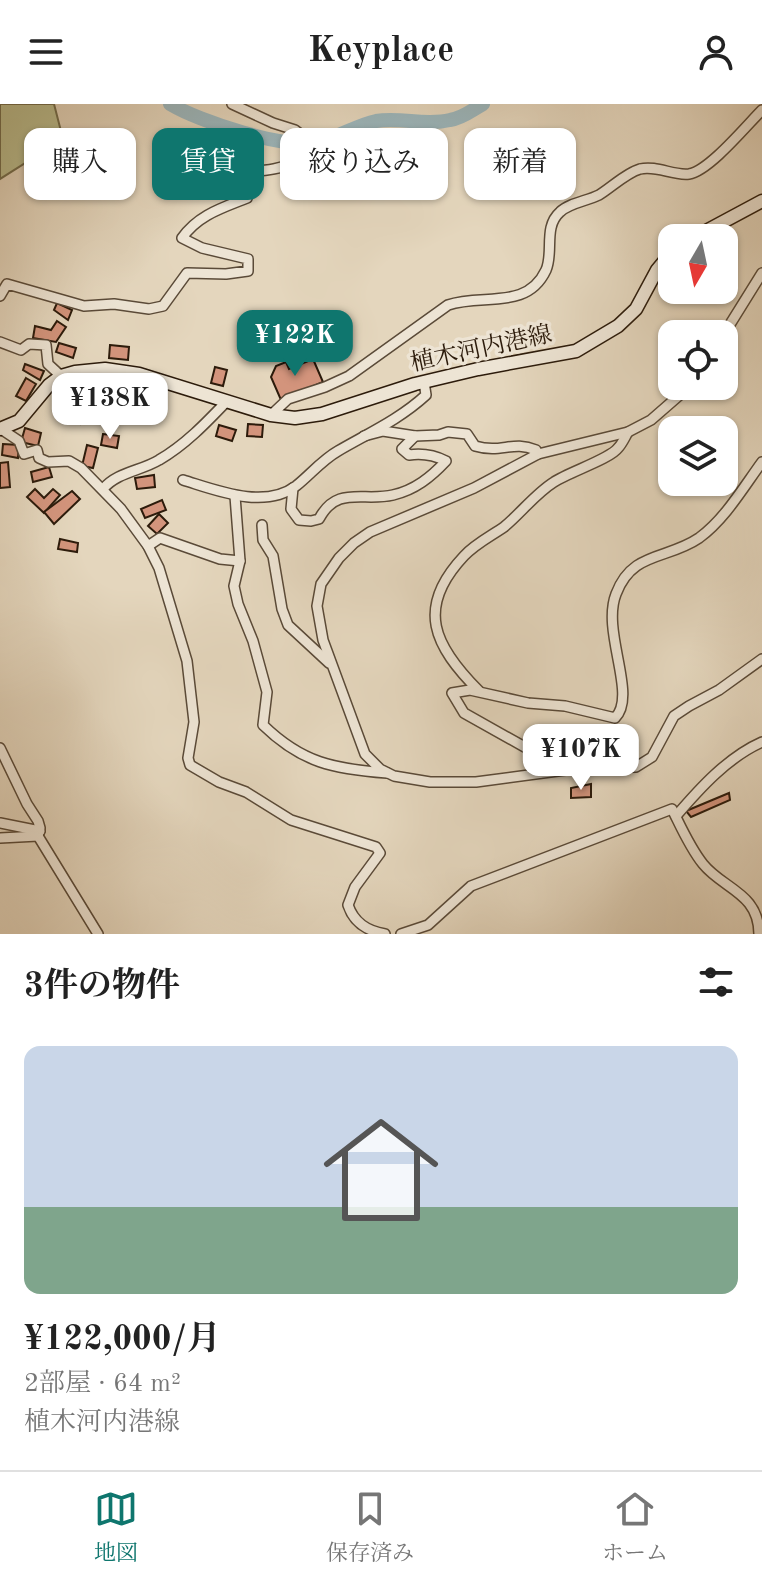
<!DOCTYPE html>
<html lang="ja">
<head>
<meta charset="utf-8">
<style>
	:root { --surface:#fff; --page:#f2f2f2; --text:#222; --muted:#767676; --line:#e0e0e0; --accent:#0f766e }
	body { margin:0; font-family:"Old Standard TT","Noto Serif JP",serif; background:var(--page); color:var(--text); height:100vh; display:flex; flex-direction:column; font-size:30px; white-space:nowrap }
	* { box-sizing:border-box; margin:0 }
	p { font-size:26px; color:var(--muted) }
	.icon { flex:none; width:44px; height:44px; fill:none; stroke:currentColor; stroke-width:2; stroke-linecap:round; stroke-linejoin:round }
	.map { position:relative; height:830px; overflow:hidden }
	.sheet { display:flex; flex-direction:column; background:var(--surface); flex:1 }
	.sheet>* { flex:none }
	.banner { position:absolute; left:24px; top:24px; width:714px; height:72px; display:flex; gap:16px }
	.needle { width:52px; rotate:189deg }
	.controls { position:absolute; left:658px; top:120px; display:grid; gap:16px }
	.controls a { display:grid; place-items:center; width:80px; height:80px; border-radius:16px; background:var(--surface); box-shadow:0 2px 6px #0004; font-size:40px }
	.price { position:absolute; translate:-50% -68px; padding:0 18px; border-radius:16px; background:#fff; color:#222; font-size:26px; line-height:52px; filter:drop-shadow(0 2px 4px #0008) }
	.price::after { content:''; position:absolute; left:50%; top:48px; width:24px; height:18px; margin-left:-12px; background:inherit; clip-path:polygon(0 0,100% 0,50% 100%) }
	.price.current { background:var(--accent); color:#fff }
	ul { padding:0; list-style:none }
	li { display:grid; align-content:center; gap:16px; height:424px; padding:0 24px }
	li span { display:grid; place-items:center; height:248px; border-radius:16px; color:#555 }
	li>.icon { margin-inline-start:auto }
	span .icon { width:144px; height:144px; fill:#fffc; stroke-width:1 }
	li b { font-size:34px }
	h2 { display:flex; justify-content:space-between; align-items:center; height:96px; padding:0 24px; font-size:34px }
	.chip { padding:0 28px; border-radius:16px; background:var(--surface); box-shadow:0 2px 6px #0004; font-size:28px; line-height:72px }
	.chip.current { background:var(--accent); color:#fff }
	header { display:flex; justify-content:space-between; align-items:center; height:104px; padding:0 24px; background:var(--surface); font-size:36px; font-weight:600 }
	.tabs { display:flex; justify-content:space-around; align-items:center; height:112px; border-top:2px solid var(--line); background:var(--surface); font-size:22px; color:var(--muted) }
	.tabs a { display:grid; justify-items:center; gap:4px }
	.tabs .current { color:var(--accent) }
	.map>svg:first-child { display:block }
	.green { fill:#b9bc8e; stroke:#726c4c; stroke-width:2 }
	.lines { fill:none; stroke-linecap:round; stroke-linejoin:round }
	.river { stroke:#9bb6bc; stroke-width:14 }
	.building { fill:#d3947c; stroke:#2c1b0b; stroke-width:2 }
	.street-casing { stroke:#5a4a38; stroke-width:12 }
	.secondary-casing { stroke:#2c1b0b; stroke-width:15 }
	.street { stroke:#ede4d4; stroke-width:9 }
	.secondary { stroke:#ede4d4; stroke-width:12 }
	.labels { text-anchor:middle; stroke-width:7; stroke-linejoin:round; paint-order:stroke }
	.street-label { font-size:24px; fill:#2c1b0b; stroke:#ede4d4 }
</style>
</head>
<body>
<header><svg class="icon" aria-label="menu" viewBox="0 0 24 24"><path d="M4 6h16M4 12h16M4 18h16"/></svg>Keyplace<svg class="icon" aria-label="person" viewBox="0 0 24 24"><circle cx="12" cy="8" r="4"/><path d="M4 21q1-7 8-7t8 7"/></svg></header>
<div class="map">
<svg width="762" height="830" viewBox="0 0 762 830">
	<rect width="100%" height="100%" fill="#e4d6bd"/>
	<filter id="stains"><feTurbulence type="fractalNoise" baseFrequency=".0025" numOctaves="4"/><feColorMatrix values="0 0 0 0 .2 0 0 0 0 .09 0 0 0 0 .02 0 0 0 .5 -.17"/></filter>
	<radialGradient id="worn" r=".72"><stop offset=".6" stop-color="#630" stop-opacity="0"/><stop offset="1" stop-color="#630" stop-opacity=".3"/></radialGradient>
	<!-- green -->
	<polygon class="green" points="0,0 54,0 63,35 0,75"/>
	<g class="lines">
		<!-- river -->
		<path class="river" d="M170,0C199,17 286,46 318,38C338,34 356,21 376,17C401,13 426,22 450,16C463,14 472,6 483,0"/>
	</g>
	<!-- building -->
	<g class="building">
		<polygon points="57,199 72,206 68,216 54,206"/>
		<polygon points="57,217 66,223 56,238 33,234 35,222 51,226"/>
		<polygon points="59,239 76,244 73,254 56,248"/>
		<polygon points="110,241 129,243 128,256 109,254"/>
		<polygon points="313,255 323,278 281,296 271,273 276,262 286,258 289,265"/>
		<polygon points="25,260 44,267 40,276 23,266"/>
		<polygon points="215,263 227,266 223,282 211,279"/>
		<polygon points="75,272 92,274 91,285 74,284"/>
		<polygon points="26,274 36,280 26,297 16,292"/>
		<polygon points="92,280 112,281 115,286 115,292 110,297 91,296"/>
		<polygon points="142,281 162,294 154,307 134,294"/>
		<polygon points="67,286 90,286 91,293 67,293"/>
		<polygon points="73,294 88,316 81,320 77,313 72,316 62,301"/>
		<polygon points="248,320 263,321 262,333 247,332"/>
		<polygon points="219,321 236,326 232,337 216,332"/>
		<polygon points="25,324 41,329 38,342 21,338"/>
		<polygon points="103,330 119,332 117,344 101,341"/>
		<polygon points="3,340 19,341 18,354 2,351"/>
		<polygon points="87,341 98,344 93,364 82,362"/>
		<polygon points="8,358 10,383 0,384 0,359"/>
		<polygon points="49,363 52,373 33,378 31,368"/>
		<polygon points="154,371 155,383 137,385 135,374"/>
		<polygon points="35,385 44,394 53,385 60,391 44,409 27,393"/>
		<polygon points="72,387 80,395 54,420 44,408"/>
		<polygon points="162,396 166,406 145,414 141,405"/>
		<polygon points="159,410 168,419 157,430 148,422"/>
		<polygon points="60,435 78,439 77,448 58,445"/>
		<polygon points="591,680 591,693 571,694 571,684"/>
		<polygon points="729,689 730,696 691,713 686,707"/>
	</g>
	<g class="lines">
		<defs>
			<g id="street">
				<path d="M0,192L7,180L84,202L114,200L149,205L163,202L187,169L226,170L248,167V155L202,144L182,134C198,111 222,104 247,94V86C232,80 207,74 192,82L173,78C183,74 192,69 203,68C233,67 298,75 312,39L295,26L273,19L232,0"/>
				<polyline points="724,230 762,169"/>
				<polyline points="0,238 21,246 29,240 46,241 48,260 61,272"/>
				<polyline points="690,282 651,316 628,328 538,350 474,384 370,428 354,439 339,454 321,480 317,502 323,536 365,650 380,665 394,672 430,678 476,678 573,665 636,663 652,653 674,612 689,602 719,586 762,555"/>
				<path d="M271,311L288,295L325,283L349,272L448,201C482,189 527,207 546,166C554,148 543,123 560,108C569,99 587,97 599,91C612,83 626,69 640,65C657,61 673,72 689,70C709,67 747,21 762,6"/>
				<path d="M1,325L19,337L24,350L37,346L39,354L48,358L69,357L81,364L121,405L148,442L159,464L187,557L194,618L188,654L190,661L219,678L246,688L291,716L376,743L380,749L355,783L348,801C354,819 367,827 385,830"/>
				<path d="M415,332L439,331L448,328L467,330L475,342C502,350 512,336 536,346L538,350"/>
				<path d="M183,376C216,386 264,406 296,382C310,371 322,356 338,347C369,329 400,315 426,291L424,278"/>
				<path d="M293,384L291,405L299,416L311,417L319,415C337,381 363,398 393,391C415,386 431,373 446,357C434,351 422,349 409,351L402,345L415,332L383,327L364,332"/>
				<path d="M103,385C117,368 141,367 159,356C185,341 206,319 227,297"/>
				<path d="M235,392L240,457L234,482L238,500L253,537L267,588L263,621C302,659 334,665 387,669"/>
				<polyline points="262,421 263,436 273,452 282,505 288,521 329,559"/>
				<polyline points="148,442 160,434 220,455 240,457"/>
				<path d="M479,587C434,542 415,504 464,452C475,440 491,432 504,423C521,409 535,390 554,378C569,368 610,355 618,344C622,340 625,333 628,328"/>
				<polyline points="0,644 27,700 38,717 40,724 38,732"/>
				<path d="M540,669L537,655L530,646L464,609L452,589L470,586L528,599L565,602L615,614C638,591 601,528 616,490C632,447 667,456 699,434C725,415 743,384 762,358"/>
				<path d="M676,712C700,684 728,653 762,638"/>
				<polyline points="0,719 40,727"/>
				<polyline points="38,732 98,830"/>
				<polyline points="0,734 38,732"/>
				<path d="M401,830L428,821L471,782L672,705C681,723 690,744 703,760C723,785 759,789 759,830"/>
			</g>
			<g id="secondary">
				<polyline points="693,134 762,97"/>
				<polyline points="0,325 19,317 49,281 61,272 75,268 105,265 139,270 271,311 295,314 322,310 415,280 478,265 576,247 618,222 636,205 657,166 672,148"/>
			</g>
		</defs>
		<!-- street casing -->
		<use href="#street" class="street-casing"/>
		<!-- secondary casing -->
		<use href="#secondary" class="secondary-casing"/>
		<!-- street -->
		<use href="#street" class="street"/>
		<!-- secondary -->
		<use href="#secondary" class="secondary"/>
	</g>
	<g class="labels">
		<!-- street labels -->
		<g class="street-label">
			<text transform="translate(481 244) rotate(-12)" y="8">植木河内港線</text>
		</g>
	</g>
	<rect width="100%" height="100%" filter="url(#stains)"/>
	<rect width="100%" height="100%" fill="url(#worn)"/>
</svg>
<div class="controls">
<a><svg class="needle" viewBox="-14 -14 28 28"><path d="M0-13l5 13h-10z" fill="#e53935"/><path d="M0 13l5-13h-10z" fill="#767676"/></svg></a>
<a><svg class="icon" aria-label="locate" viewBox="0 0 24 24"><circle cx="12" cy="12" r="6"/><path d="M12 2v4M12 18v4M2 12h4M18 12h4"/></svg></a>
<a><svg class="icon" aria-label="layers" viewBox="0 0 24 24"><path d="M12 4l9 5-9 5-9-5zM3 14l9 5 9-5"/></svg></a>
</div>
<b class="price current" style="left:295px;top:274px">¥122K</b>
<b class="price" style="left:110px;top:337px">¥138K</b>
<b class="price" style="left:581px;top:688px">¥107K</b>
<div class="banner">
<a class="chip">購入</a>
<a class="chip current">賃貸</a>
<a class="chip">絞り込み</a>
<a class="chip">新着</a>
</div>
</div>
<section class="sheet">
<h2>3件の物件<svg class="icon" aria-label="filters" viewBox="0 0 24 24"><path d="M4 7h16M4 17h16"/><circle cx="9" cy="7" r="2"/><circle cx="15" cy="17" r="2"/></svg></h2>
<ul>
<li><span style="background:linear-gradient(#c9d6e8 65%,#7fa58c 0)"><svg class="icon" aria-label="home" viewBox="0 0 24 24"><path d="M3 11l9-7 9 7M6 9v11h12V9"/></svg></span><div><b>¥122,000/月</b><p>2部屋 · 64 m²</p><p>植木河内港線</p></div></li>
</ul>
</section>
<nav class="tabs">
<a class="current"><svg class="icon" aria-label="map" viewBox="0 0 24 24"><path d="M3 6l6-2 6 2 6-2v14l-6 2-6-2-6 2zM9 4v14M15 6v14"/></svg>地図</a>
<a><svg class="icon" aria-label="saved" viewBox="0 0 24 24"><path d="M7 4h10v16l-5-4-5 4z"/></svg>保存済み</a>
<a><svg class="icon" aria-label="home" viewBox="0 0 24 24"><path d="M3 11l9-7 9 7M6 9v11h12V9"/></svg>ホーム</a>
</nav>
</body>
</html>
